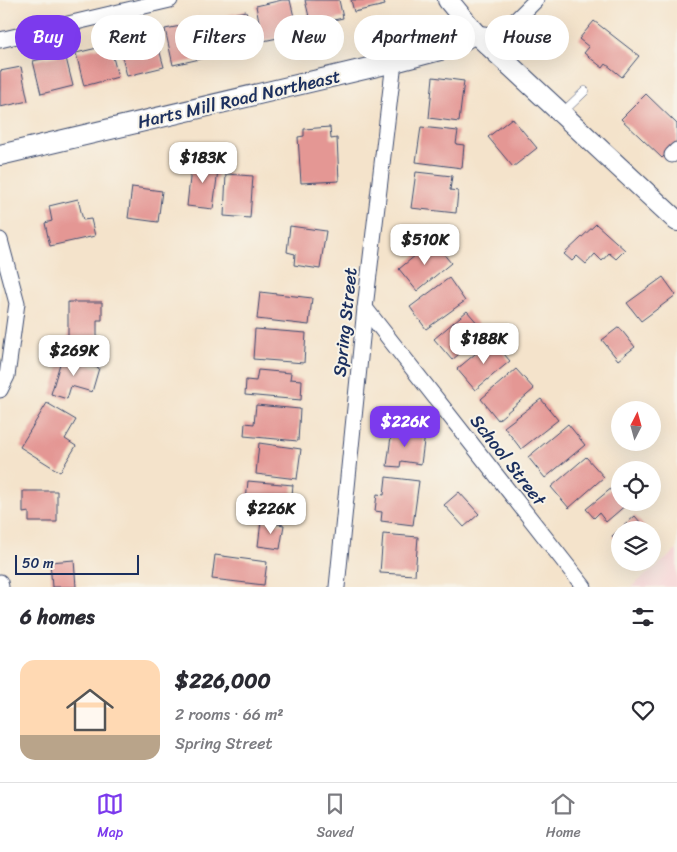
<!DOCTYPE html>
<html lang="en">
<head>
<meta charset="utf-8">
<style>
	:root { --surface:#fff; --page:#f7f7f7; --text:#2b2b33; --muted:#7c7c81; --line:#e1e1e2; --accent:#7c3aed }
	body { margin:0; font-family:Sriracha,sans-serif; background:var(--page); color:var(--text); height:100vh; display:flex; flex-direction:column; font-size:19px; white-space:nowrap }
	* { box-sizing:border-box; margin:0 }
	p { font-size:16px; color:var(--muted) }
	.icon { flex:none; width:28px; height:28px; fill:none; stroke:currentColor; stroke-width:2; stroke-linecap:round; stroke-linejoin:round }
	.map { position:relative; height:587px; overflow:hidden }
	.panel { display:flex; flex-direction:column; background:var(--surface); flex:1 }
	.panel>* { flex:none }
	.top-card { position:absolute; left:15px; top:15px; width:648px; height:45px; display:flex; gap:10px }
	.needle { width:32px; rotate:6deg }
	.buttons { position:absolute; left:611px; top:401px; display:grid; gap:10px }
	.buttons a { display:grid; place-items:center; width:50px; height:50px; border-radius:50%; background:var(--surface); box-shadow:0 5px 20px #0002; font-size:25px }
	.scale { position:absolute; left:15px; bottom:12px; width:124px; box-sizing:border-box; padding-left:5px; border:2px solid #1b2f5e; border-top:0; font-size:14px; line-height:18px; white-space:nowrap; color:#1b2f5e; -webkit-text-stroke:4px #f7f3e8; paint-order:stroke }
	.price { position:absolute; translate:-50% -42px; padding:0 11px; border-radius:10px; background:#fff; color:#222; font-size:16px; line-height:32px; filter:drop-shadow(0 1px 2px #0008) }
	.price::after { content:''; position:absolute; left:50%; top:30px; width:15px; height:11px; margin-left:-8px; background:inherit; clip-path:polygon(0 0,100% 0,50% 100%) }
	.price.active { background:var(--accent); color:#fff }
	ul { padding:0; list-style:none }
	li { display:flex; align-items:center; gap:15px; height:125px; padding:0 20px }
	li span { display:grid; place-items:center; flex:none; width:140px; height:100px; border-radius:15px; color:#555 }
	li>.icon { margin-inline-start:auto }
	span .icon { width:60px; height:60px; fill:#fffc; stroke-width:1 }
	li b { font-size:21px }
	h2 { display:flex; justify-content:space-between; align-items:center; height:60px; padding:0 20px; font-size:21px }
	.tag { padding:0 18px; border-radius:22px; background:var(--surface); box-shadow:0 5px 20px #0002; font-size:18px; line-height:45px }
	.tag.active { background:var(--accent); color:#fff }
	.dock { display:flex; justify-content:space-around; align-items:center; height:70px; border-top:1px solid var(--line); background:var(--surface); font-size:14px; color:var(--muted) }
	.dock a { display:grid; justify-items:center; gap:2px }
	.dock .active { color:var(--accent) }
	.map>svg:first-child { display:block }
	.built { fill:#f7cfd4 }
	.building { fill:#e49794 }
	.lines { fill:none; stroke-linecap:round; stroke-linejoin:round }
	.lane-casing { stroke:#3c4a6e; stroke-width:9 }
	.street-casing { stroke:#3c4a6e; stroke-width:17 }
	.secondary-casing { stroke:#3c4a6e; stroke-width:22 }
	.lane { stroke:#fff; stroke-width:8 }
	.street { stroke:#fff; stroke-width:15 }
	.secondary { stroke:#fff; stroke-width:20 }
	.labels { text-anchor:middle; stroke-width:4; stroke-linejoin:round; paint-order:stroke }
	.street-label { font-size:18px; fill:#1b2f5e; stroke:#f7f3e8 }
</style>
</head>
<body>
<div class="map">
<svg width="677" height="587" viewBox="0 0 677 587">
	<rect width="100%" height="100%" fill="#f7f3e8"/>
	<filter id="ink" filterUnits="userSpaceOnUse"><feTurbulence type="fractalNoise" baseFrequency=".02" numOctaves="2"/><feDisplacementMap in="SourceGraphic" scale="10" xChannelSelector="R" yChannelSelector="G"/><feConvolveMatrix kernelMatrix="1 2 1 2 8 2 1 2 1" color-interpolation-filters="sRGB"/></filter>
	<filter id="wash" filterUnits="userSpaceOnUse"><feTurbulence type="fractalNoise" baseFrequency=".0096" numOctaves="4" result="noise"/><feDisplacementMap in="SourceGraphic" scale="20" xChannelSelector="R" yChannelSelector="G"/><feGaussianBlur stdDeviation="1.12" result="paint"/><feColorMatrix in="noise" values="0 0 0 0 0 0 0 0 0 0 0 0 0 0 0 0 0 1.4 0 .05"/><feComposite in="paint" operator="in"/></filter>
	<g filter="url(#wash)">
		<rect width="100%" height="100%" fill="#f4e3cb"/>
		<!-- built -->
		<polygon class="built" points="677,550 677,587 631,587"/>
		<g id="blocks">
			<!-- building -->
			<g class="building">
				<polygon points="282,0 290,0 298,34 263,41 256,6"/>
				<polygon points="305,0 339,0 343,18 311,25"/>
				<polygon points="351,0 383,0 385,5 354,12"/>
				<polygon points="246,11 254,44 218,53 210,19"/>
				<polygon points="594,21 639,56 622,77 606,64 603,68 584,53 589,47 579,39"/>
				<polygon points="202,22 209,57 173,65 165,29"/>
				<polygon points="155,35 164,67 127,76 119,44"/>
				<polygon points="110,45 118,77 84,86 76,53"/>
				<polygon points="65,54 73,86 41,94 33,61"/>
				<polygon points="21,67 28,101 0,107 0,71"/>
				<polygon points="433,77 464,81 459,122 429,118"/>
				<polygon points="646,94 677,124 677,143 662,158 621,119"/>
				<polygon points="512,118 537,148 513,167 488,137"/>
				<polygon points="330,127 331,139 337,138 339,181 301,183 298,137 304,136 304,129"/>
				<polygon points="421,127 458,131 456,144 464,145 462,168 416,162"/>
				<polygon points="192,159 219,162 213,209 187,206"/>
				<polygon points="416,172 452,176 450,190 458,191 456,213 411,208"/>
				<polygon points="226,174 253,176 250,218 224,216"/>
				<polygon points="132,187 162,191 158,222 128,218"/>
				<polygon points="78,199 83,220 91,219 95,236 50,246 45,223 52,221 49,206"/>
				<polygon points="596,224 625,250 616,259 609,253 602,261 595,254 586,264 577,256 572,261 564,254"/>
				<polygon points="290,226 326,231 320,269 294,265 295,254 287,252"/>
				<polygon points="433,241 451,263 417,291 399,269"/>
				<polygon points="663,277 676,295 641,321 627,303"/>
				<polygon points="449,278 465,301 426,329 410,307"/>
				<polygon points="260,292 312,298 309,325 257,319"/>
				<polygon points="68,302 102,302 102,320 97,320 97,338 68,338"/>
				<polygon points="467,311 485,332 452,360 434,339"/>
				<polygon points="619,327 635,347 618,360 602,340"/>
				<polygon points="255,329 306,333 304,363 253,359"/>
				<polygon points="492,340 510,361 475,390 457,369"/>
				<polygon points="62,357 99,368 92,392 71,386 67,399 51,394"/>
				<polygon points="516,369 534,389 498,420 481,399"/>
				<polygon points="258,370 291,373 290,379 302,380 301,400 245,395 246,380 256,381"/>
				<polygon points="541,399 558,420 521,449 504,427"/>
				<polygon points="47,403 76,420 65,439 76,446 60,472 20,447"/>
				<polygon points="256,405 300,409 298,441 244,436 245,423 254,424"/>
				<polygon points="568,424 585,445 545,478 528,457"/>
				<polygon points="392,429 425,434 421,464 401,461 400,467 387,466"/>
				<polygon points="259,443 301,449 297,479 256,474"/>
				<polygon points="586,457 604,477 569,508 551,487"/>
				<polygon points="386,477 419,481 413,525 381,521 382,512 375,511 377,494 384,495"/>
				<polygon points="248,481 293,485 290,515 245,511"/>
				<polygon points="613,487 620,495 620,502 627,504 606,522 599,513 594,518 586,509"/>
				<polygon points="23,491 57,491 57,522 29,522 29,512 23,513"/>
				<polygon points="459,492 479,514 464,527 444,505"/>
				<polygon points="635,516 647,530 620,530 620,546 612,536"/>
				<polygon points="261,521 284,525 280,549 258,546"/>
				<polygon points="383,534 418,537 415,575 380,573"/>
				<polygon points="215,555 267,562 264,585 212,579"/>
				<polygon points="74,560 76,587 52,587 50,562"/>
			</g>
		</g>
	</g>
	<g filter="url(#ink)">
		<use href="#blocks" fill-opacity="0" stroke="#3c4a6e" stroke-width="1"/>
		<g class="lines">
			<defs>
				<polyline id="lane" points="563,112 585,91"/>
				<g id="street">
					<polyline points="475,33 500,36 536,0"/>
					<polyline points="0,40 170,0"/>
					<polyline points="672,155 677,150"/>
					<polyline points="0,240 17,303 7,376 0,390"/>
					<polyline points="365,308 584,587"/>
					<polyline points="0,582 1,587"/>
					<polyline points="337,587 365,308 394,62"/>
				</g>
				<g id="secondary">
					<polyline points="448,0 475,33 677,221"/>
					<polyline points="0,155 394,62 451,47 475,33"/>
				</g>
			</defs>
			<!-- lane casing -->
			<use href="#lane" class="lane-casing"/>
			<!-- street casing -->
			<use href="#street" class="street-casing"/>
			<!-- secondary casing -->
			<use href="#secondary" class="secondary-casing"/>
			<!-- lane -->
			<use href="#lane" class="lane"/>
			<!-- street -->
			<use href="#street" class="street"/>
			<!-- secondary -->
			<use href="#secondary" class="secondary"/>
		</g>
	</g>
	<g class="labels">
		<!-- street labels -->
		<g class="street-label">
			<text transform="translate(239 99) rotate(-13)" y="6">Harts Mill Road Northeast</text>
			<text transform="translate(345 322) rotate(-84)" y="6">Spring Street</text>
			<text transform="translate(508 460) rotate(52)" y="6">School Street</text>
		</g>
	</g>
</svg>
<div class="buttons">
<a><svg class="needle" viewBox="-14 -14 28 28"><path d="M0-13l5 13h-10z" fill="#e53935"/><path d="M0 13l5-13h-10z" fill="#7c7c81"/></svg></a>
<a><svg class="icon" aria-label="locate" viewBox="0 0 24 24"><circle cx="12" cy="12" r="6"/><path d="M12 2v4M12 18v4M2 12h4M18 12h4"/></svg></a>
<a><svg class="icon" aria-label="layers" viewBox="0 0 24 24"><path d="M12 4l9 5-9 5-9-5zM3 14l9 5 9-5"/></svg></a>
</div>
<div class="scale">50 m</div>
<b class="price" style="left:203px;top:184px">$183K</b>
<b class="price" style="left:425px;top:266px">$510K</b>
<b class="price" style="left:484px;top:365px">$188K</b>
<b class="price" style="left:74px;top:377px">$269K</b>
<b class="price active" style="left:405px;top:448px">$226K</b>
<b class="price" style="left:271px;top:535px">$226K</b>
<div class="top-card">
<a class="tag active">Buy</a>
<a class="tag">Rent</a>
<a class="tag">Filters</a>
<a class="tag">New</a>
<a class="tag">Apartment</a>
<a class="tag">House</a>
</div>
</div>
<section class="panel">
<h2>6 homes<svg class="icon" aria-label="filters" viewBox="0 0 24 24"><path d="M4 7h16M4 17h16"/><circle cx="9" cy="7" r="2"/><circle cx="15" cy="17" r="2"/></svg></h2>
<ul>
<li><span style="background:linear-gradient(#ffd9b3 75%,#b9a48a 0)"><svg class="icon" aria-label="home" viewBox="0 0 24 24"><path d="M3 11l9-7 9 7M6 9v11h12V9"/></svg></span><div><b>$226,000</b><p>2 rooms · 66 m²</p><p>Spring Street</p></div><svg class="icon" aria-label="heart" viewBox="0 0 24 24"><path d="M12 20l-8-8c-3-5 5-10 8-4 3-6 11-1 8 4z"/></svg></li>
</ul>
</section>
<nav class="dock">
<a class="active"><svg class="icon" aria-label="map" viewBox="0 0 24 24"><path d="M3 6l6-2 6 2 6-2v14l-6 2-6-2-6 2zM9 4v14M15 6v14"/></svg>Map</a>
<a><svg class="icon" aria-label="saved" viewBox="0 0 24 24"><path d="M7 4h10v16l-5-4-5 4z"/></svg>Saved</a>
<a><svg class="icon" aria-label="home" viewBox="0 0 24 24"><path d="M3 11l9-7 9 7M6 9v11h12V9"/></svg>Home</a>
</nav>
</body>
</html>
